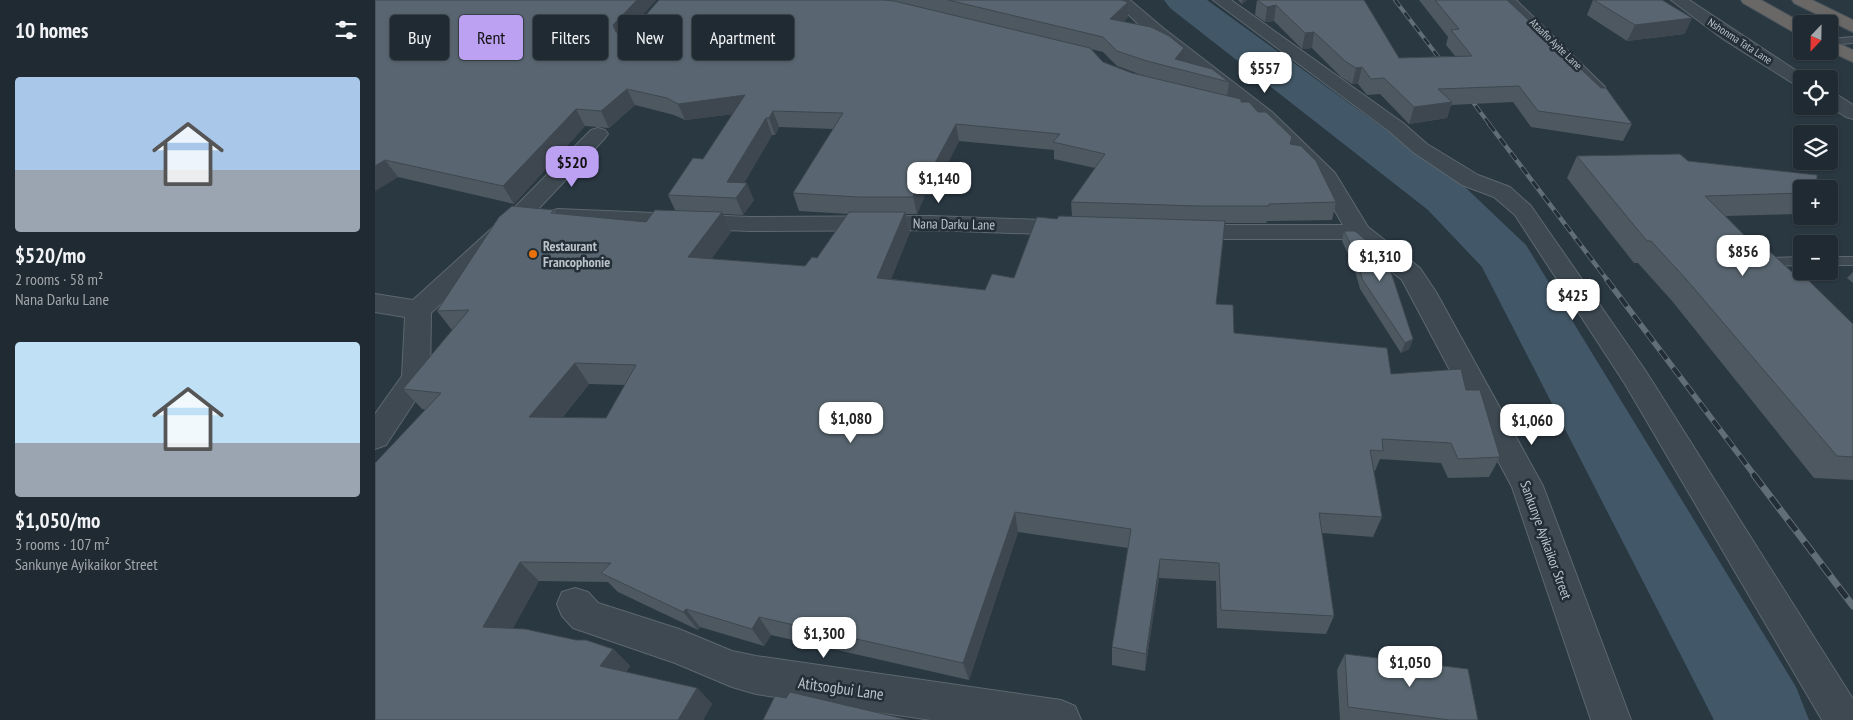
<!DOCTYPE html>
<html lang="en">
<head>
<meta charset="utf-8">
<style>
	:root { --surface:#202a32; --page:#2d363e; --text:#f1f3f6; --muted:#a2a7ac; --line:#3d464d; --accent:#bca0f2 }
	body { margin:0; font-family:"PT Sans Narrow",sans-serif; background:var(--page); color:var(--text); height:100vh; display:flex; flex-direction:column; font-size:19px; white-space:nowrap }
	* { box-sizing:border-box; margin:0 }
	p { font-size:16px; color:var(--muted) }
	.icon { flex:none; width:28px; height:28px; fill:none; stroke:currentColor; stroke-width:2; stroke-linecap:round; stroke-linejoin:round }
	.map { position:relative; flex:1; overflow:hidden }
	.side { display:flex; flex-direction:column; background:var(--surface); width:375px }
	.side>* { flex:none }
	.banner { position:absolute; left:15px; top:15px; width:475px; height:45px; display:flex; gap:10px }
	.needle { width:32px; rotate:202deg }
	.fabs { position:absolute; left:1418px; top:15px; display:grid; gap:10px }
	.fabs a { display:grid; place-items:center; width:45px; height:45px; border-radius:5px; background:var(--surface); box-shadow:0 1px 4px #0004,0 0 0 1px var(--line); font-size:25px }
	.price { position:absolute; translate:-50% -42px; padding:0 11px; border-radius:10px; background:#fff; color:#222; font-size:16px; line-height:32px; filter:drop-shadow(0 1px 2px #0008) }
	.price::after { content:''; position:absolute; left:50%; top:30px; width:15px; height:11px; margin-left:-8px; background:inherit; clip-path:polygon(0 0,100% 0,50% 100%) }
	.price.current { background:var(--accent); color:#111 }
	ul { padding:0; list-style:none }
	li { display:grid; align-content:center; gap:10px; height:265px; padding:0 15px }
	li span { display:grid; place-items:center; height:155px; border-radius:5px; color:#555 }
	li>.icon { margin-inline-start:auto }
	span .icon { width:90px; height:90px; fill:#fffc; stroke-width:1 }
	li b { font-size:21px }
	h2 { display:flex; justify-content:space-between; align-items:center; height:60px; padding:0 15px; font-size:21px }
	.chip { padding:0 18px; border-radius:5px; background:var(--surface); box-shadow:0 1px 4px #0004,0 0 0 1px var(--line); font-size:18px; line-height:45px }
	.chip.current { background:var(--accent); color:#111 }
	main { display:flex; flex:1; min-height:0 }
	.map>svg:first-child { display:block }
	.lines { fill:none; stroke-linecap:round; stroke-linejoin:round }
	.river { fill:#425868; fill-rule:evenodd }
	.service-casing { stroke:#5d676f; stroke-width:2 }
	.minor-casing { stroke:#5d676f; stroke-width:2 }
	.trunk-casing { stroke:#49545c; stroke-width:2 }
	.service { fill:#3e4952; fill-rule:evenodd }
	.minor { fill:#3e4952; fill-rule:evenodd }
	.trunk { fill:#6a6866; fill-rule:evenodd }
	.rail-far3-casing { stroke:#616e78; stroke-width:4 }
	.rail-far2-casing { stroke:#616e78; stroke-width:4.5 }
	.rail-far1-casing { stroke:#616e78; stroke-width:5.5 }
	.rail-casing { stroke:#616e78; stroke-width:7 }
	.rail-far3 { stroke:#232e37; stroke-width:2.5; stroke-dasharray:8; stroke-linecap:butt }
	.rail-far2 { stroke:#232e37; stroke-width:3; stroke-dasharray:9; stroke-linecap:butt }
	.rail-far1 { stroke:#232e37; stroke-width:4; stroke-dasharray:11; stroke-linecap:butt }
	.rail { stroke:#232e37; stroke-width:5; stroke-dasharray:14; stroke-linecap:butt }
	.wall { fill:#4d5861; fill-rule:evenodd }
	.shaded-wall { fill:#3e474f }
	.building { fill:#596671; stroke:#3e474f; fill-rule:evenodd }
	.food-dot { fill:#e8710a; stroke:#232e37; stroke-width:2 }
	.labels { text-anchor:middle; stroke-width:5; stroke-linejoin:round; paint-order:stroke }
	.far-street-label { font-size:11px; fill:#bcc4cb; stroke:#232e37 }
	.street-label { font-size:14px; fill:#bcc4cb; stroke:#232e37 }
	.poi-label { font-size:14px; font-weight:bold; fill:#bcc4cb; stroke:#232e37; text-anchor:start }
	.near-street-label { font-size:16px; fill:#bcc4cb; stroke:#232e37 }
</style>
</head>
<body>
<main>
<section class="side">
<h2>10 homes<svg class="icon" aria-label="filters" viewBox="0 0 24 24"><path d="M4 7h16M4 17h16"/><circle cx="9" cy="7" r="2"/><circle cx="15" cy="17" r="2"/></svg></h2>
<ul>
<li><span style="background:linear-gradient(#a9c7e8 60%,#9aa5b1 0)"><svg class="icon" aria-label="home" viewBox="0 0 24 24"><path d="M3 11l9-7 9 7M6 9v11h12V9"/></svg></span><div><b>$520/mo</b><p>2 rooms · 58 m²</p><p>Nana Darku Lane</p></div></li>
<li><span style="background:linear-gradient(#bfe0f5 65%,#9aa5b1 0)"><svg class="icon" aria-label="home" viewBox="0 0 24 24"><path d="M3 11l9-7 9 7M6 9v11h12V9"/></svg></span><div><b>$1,050/mo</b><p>3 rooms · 107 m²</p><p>Sankunye Ayikaikor Street</p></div></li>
</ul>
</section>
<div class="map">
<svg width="1478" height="720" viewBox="0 0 1478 720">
	<rect width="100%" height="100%" fill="#2a3842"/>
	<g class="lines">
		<!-- river -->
		<polygon class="river" points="789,0 832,0 1091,188 1151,245 1421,687 1434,720 1339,720 1107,267 1053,210 795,8"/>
		<defs>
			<g id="service">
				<polygon points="1132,0 1141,0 1230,87 1230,91 1224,91"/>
				<polygon points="1478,37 1478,43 1454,45 1454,39"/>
				<polygon points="1426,257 1426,265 1395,266 1389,262 1395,258"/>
				<rect x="1454" y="257" width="24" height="8"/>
			</g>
			<g id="minor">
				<polygon points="738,0 755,0 788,28 897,112 960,173 993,227 1045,268 1061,292 1168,486 1256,720 1216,720 1137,487 1027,280 978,239 813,239 805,237 801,232 805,227 813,225 968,225 943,181 883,120 776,36"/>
				<polygon points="838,0 856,0 1028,123 1052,144 1103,175 1135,187 1156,206 1270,370 1478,699 1478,720 1447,720 1250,384 1140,215 1119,197 1087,185 1038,152 1014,131"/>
				<polygon points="1296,0 1314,0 1434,79 1426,79 1426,85 1419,84 1348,39"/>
				<polygon points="1454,92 1461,94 1478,105 1478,119 1471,117 1454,106"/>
				<polygon points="223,128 230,130 233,134 230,138 152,221 56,313 55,378 11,445 0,449 0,414 27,376 30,317 0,312 0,294 38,300 136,211 216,130"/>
				<polygon points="183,209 375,217 556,216 695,221 703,223 707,228 703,233 695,235 556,230 375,231 183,223 175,221 172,216 175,211"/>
				<polygon points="200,588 213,592 223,603 304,629 357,651 381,656 686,700 700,706 706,720 556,720 381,694 357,687 300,663 198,628 187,616 182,604 187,592"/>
			</g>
			<g id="trunk">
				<polygon points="1366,0 1386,0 1429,24 1426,24 1426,34 1420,33 1368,3"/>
				<polygon points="1417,0 1437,0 1478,20 1478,32 1419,3"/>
				<polygon points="1454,39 1478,50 1478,62 1454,51"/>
			</g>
		</defs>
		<!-- service casing -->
		<use href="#service" class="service-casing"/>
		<!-- minor casing -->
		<use href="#minor" class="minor-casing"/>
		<!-- trunk casing -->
		<use href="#trunk" class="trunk-casing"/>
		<!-- service -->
		<use href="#service" class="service"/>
		<!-- minor -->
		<use href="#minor" class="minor"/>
		<!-- trunk -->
		<use href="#trunk" class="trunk"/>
		<defs>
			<g id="rail-far3">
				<polyline points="1020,0 1071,67"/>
				<polyline points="1091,93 1115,125"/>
			</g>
			<polyline id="rail-far2" points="1114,124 1233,281"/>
			<polyline id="rail-far1" points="1232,280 1380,476"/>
			<polyline id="rail" points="1379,475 1478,606"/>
		</defs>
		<!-- rail-far3 casing -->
		<use href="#rail-far3" class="rail-far3-casing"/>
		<!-- rail-far2 casing -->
		<use href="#rail-far2" class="rail-far2-casing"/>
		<!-- rail-far1 casing -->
		<use href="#rail-far1" class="rail-far1-casing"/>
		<!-- rail casing -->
		<use href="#rail" class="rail-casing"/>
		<!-- rail-far3 -->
		<use href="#rail-far3" class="rail-far3"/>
		<!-- rail-far2 -->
		<use href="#rail-far2" class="rail-far2"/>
		<!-- rail-far1 -->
		<use href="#rail-far1" class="rail-far1"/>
		<!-- rail -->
		<use href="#rail" class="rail"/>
	</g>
	<!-- wall -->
	<g class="wall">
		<path d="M0,0H281L252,32H256L284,0H746L753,17L748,22L809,61L854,82L852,96L866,102L883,112L916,144L961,202L957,220L892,221L891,223H850L841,304L859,333L1016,374L1091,390L1125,457L1114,477L1073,478L1066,463L1005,459L1000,471H999L1007,517L998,537L947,533L959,616L951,634L842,628L841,581L784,578L770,671L737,665V647L753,548L643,532L594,680L396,635L389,646L325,627L323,630L243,592L233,582L164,581L138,628L238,649L255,666L251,672L322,688L337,704L328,720H0L51,410L47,409L28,389L77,330L62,311L179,210L181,213L271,222L300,210L293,195L328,159L358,114L310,120L299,115L260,105L234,128L210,126L139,204L23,177L0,191ZM716,49L728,52L742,66L764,74L757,73L728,62ZM404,127L458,129L418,193L424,211L473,214L442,258L430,266L336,259L356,232L348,214L368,215L379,200L369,183L397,135H400ZM584,141L679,150V159L720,168L696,202L697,216L682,219L639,278L610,290L516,279L535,232L531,214H542L550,195H556ZM214,384L250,385L231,418H187Z"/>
		<polygon points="863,0 872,0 867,4"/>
		<polygon points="882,0 989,0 1024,58 1080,56 1071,45 1073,37 1044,0 1132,0 1257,124 1248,141 1156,127 1138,102 1076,105 1072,118 1034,124 1005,94 992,95 983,84 977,84 966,77 937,48 927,49 899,21 890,22 880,15"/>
		<polygon points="1218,0 1287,0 1317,18 1309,34 1252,41 1212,15"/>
		<polygon points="1202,156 1313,161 1426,189 1426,214 1351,216 1382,248 1418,273 1478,324 1478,480 1439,478 1297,301 1263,263 1259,263 1192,178"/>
		<polygon points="969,231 1038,339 1034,349 1026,353 985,289 979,267 967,241"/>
		<polygon points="1478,272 1478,283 1472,278"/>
		<polygon points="970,654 1103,720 965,720 962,670"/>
	</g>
	<!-- shaded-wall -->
	<g class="shaded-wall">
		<polygon points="262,0 281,0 244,41 238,25"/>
		<polygon points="867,0 872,0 867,4"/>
		<polygon points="753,2 753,17 735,34 735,19"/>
		<polygon points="901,5 899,21 890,22 892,7"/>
		<polygon points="1317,18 1309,34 1252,41 1260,25"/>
		<polygon points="939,32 937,48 927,49 930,33"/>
		<polygon points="809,48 808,64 800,59"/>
		<polygon points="987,67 983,84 977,84 981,68"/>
		<polygon points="252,89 260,105 234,128 226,111"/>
		<polygon points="370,95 376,112 310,120 303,104"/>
		<polygon points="1077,102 1072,118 1034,124 1039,107"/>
		<polygon points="201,109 210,126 139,204 128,186"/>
		<polygon points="398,111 404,127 400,135 394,118"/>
		<polygon points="391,118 397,135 360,198 352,182"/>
		<polygon points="581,124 584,141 556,195 552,178"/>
		<polygon points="10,160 23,177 0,191 0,166"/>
		<polygon points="546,177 550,195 542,214 538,197"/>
		<polygon points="372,183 379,200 368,215 361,198"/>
		<polygon points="347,212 356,232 323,278 313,257"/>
		<polygon points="530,212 535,232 508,298 502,278"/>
		<polygon points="1038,339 1034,349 1026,353 1030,343"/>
		<polygon points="200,363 214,384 170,438 154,417"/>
		<polygon points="640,512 643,532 594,680 588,663"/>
		<polygon points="785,559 784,578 770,671 771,654"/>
		<polygon points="145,562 164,581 129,645 108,627"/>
		<polygon points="311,609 325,627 323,630 308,612"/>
		<polygon points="384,617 396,635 389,646 377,629"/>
		<polygon points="238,649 255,666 243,683 225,666"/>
		<polygon points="322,688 337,704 328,720 303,720"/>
	</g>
	<!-- building -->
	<g class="building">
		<polygon points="0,0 262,0 238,25 241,32 248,33 256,32 284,0 509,0 519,1 715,48 728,62 757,73 866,99 866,102 874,102 883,112 891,112 917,137 915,144 926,146 941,161 961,202 894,204 894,206 823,206 696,202 730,154 678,142 685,134 581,124 552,178 546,177 538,197 483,197 418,193 468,113 398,111 394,118 391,118 352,182 372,183 361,198 293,195 318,158 328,159 370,95 303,104 292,98 252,89 226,111 201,109 128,186 10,160 0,166"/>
		<polygon points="573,0 746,0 753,2 735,19 776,27 794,36 809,48 800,59 837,69 854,82 772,61 742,51 728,37"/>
		<polygon points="882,0 989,0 1024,58 1097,56 1076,30 1084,29 1060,0 1132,0 1226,88 1231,88 1257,124 1163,111 1144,86 1063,89 1077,102 1039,107 1009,78 996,79 987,67 981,68 970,61 939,32 930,33 901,5 892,7"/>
		<polygon points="1219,0 1287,0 1317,18 1260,25"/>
		<polygon points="1305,154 1313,161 1442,175 1442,189 1426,189 1426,193 1330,196 1382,248 1391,248 1418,273 1426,273 1478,324 1478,457 1462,456 1311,279 1276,241 1272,241 1202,156"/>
		<path d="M137,206L179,210L176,213L271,222L280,210L347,212L313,257L430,266L437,257L442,258L474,212H530L502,278L610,290L617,274L639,278L662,217L682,219L684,216L850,221L841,304L858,305L859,333L1012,348L1016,374L1086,369L1091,390H1105L1125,457L1083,459L1076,443L1007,439L1008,451L995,450L1007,517L944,513L959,616L846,610L844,563L785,559L771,654L737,647L756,529L640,512L588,663L384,617L377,629L311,609L308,612L226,573L236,563L145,562L108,627L150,629L201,640H211L238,649L225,666L322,688L303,720H0V463L66,393L28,389L94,310L62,311L124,217ZM200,363L261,365L231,418L154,417Z"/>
		<polygon points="969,231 980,231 1011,257 1038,339 1030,343 987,279 982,257"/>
		<polygon points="970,654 1093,669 1103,720 1075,720 973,707"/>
		<polygon points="415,692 534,720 388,720 400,696 411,698"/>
	</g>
	<!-- markers -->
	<circle class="food-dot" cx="158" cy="254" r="5"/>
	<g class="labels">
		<!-- far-street labels -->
		<g class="far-street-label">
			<text transform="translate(1365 41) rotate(33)" y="4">Nshonma Tata Lane</text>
			<text transform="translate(1181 44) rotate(44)" y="4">Ataafio Ayite Lane</text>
		</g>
		<!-- street labels -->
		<g class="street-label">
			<text transform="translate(579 224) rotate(1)" y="5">Nana Darku Lane</text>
			<text transform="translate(1171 540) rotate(70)" y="5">Sankunye Ayikaikor Street</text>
		</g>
		<!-- poi labels -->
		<g class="poi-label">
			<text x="168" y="251">Restaurant<tspan x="168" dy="16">Francophonie</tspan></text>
		</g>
		<!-- near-street labels -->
		<g class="near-street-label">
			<text transform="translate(466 688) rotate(8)" y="6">Atitsogbui Lane</text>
		</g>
	</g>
</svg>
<div class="fabs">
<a><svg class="needle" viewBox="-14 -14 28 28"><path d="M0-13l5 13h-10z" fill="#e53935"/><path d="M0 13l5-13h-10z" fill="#a2a7ac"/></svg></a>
<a><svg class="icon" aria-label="locate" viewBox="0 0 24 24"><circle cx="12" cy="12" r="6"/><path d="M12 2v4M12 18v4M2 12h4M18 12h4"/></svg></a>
<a><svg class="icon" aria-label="layers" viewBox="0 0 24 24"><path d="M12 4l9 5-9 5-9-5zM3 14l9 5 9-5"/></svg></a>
<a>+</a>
<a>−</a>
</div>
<b class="price" style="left:890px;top:94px">$557</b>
<b class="price current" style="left:197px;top:188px">$520</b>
<b class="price" style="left:564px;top:204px">$1,140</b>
<b class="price" style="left:1368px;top:277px">$856</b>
<b class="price" style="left:1005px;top:282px">$1,310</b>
<b class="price" style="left:1198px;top:321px">$425</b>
<b class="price" style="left:476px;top:444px">$1,080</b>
<b class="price" style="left:1157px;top:446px">$1,060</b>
<b class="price" style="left:449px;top:659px">$1,300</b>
<b class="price" style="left:1035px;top:688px">$1,050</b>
<div class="banner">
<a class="chip">Buy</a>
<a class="chip current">Rent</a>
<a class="chip">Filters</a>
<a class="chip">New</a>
<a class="chip">Apartment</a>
</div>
</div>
</main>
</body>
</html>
